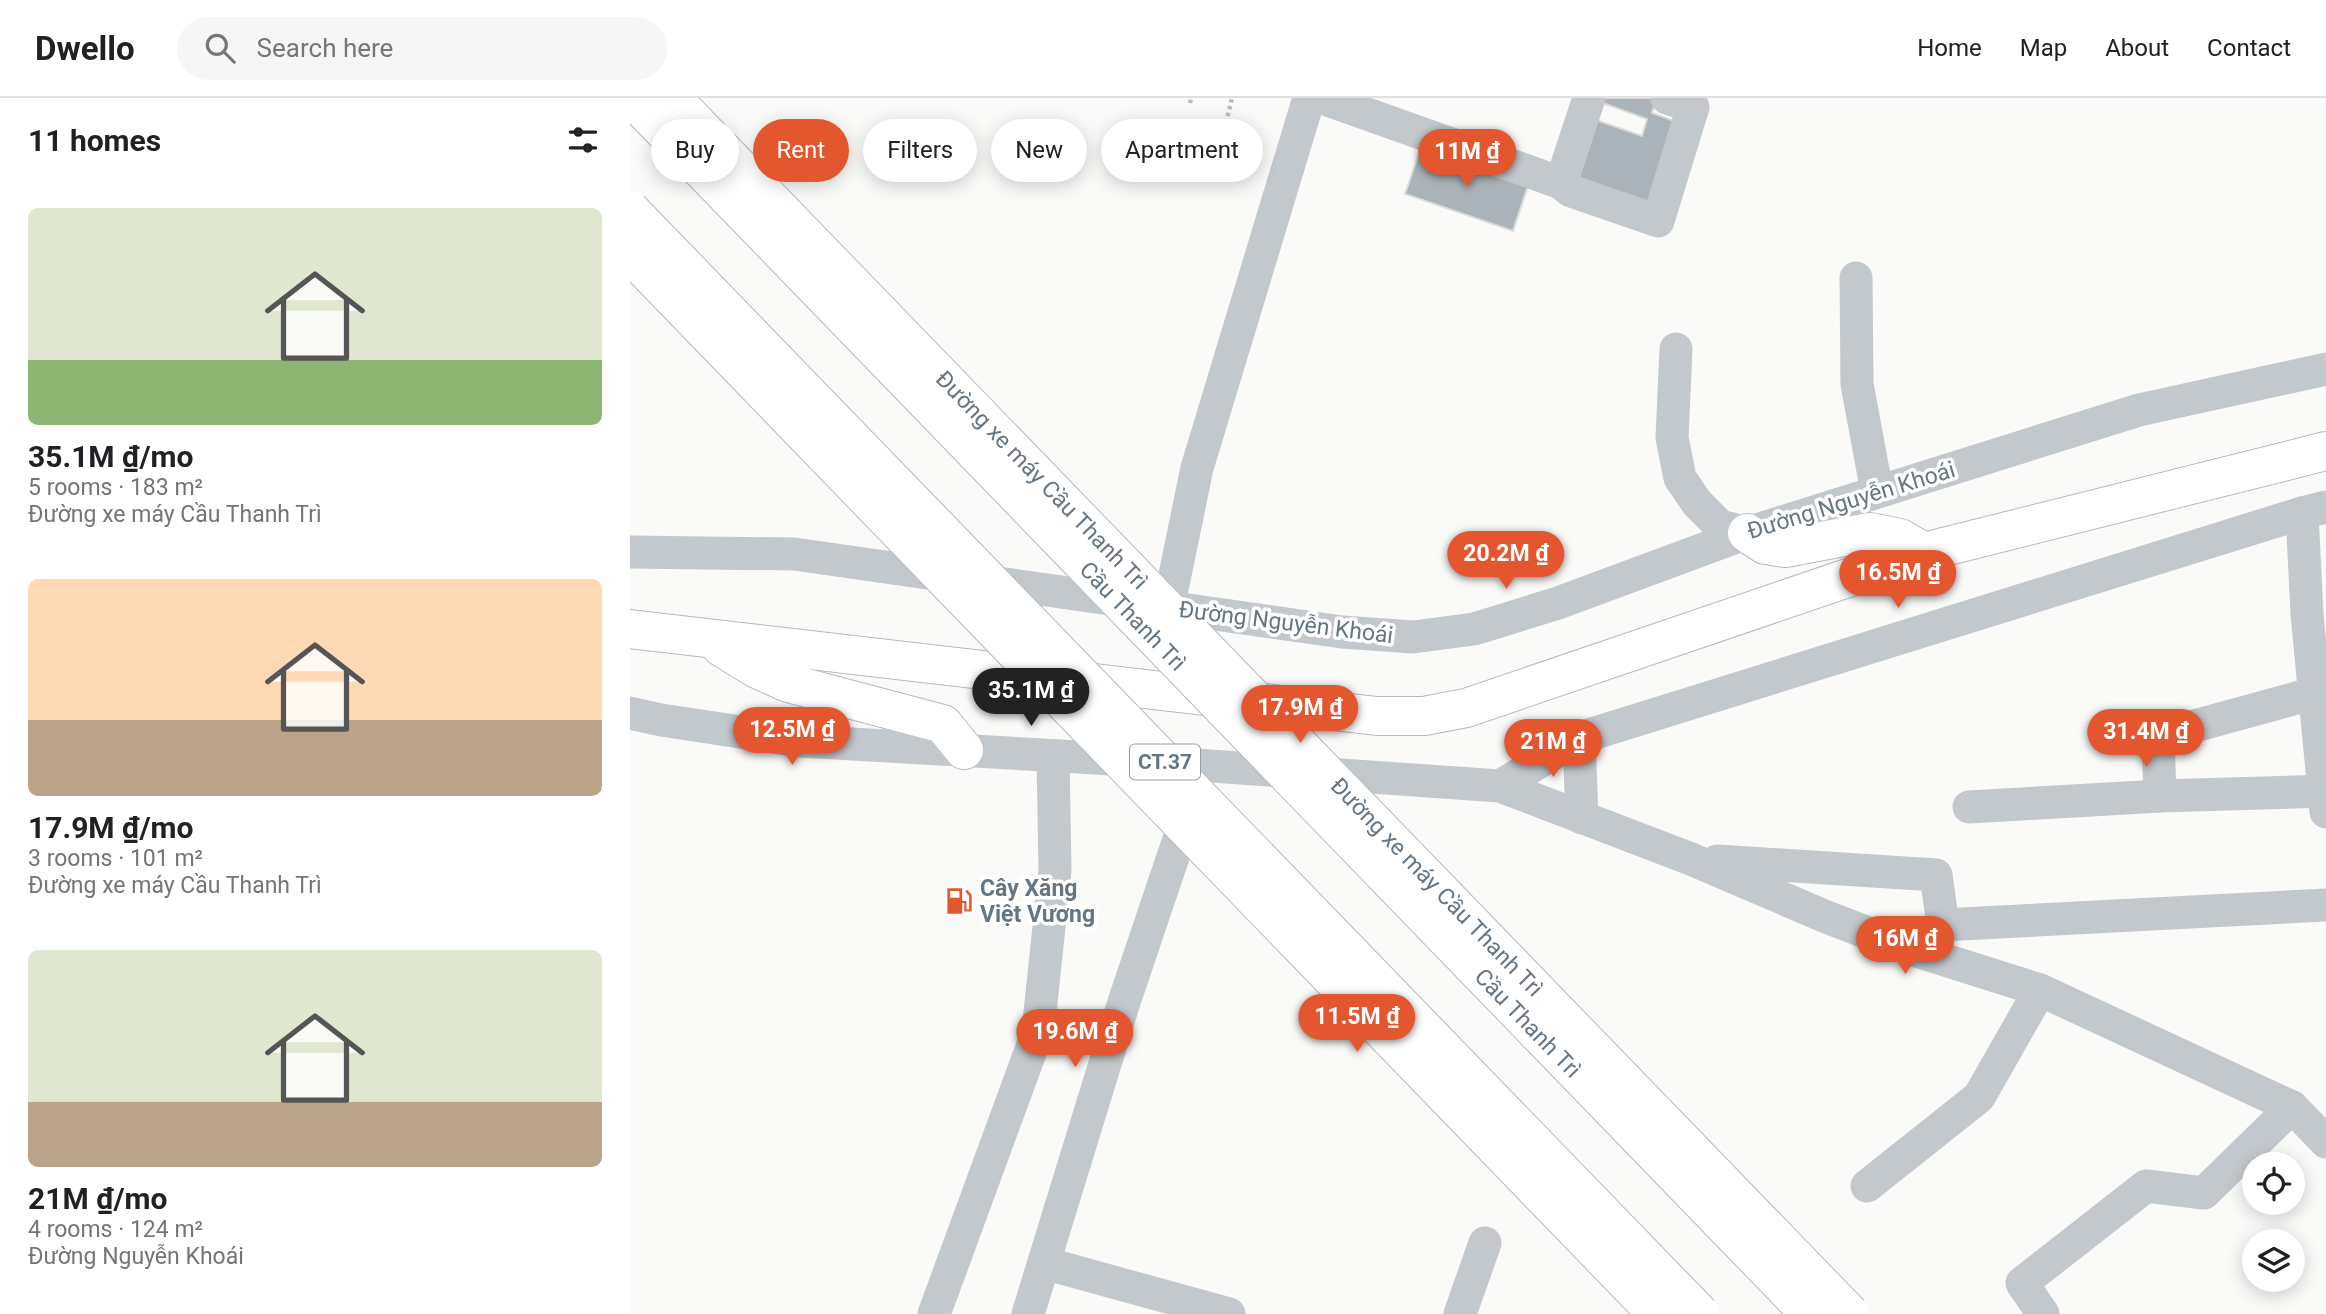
<!DOCTYPE html>
<html lang="en">
<head>
<meta charset="utf-8">
<style>
	:root { --surface:#fff; --page:#f6f6f6; --text:#202124; --muted:#757577; --line:#e0e0e0; --accent:#e4572e }
	body { margin:0; font-family:Roboto,sans-serif; background:var(--page); color:var(--text); height:100vh; display:flex; flex-direction:column; font-size:26px; white-space:nowrap }
	* { box-sizing:border-box; margin:0 }
	p { font-size:23px; color:var(--muted) }
	.icon { flex:none; width:38px; height:38px; fill:none; stroke:currentColor; stroke-width:2; stroke-linecap:round; stroke-linejoin:round }
	.map { position:relative; flex:1; overflow:hidden }
	.drawer { display:flex; flex-direction:column; background:var(--surface); width:630px }
	.drawer>* { flex:none }
	.top-card { position:absolute; left:21px; top:21px; width:665px; height:63px; display:flex; gap:14px }
	.tools { position:absolute; left:1612px; top:1054px; display:grid; gap:14px }
	.tools a { display:grid; place-items:center; width:63px; height:63px; border-radius:50%; background:var(--surface); box-shadow:0 4px 18px #0003; font-size:35px }
	.price { position:absolute; translate:-50% -60px; padding:0 16px; border-radius:24px; background:var(--accent); color:#fff; font-size:23px; line-height:46px; filter:drop-shadow(0 2px 4px #0008) }
	.price::after { content:''; position:absolute; left:50%; top:42px; width:21px; height:16px; margin-left:-10px; background:inherit; clip-path:polygon(0 0,100% 0,50% 100%) }
	.price.active { background:#222; color:#fff }
	ul { padding:0; list-style:none }
	li { display:grid; align-content:center; gap:14px; height:371px; padding:0 28px }
	li span { display:grid; place-items:center; height:217px; border-radius:10px; color:#555 }
	li>.icon { margin-inline-start:auto }
	span .icon { width:126px; height:126px; fill:#fffc; stroke-width:1 }
	li b { font-size:30px }
	h2 { display:flex; justify-content:space-between; align-items:center; height:84px; padding:0 28px; font-size:30px }
	.pill { padding:0 24px; border-radius:32px; background:var(--surface); box-shadow:0 4px 18px #0003; font-size:24px; line-height:63px }
	.pill.active { background:var(--accent); color:#fff }
	header { display:flex; align-items:center; gap:42px; box-sizing:border-box; height:98px; padding:0 35px; background:var(--surface); border-bottom:2px solid var(--line) }
	header strong { font-size:33px }
	nav { display:flex; gap:38px; margin-inline-start:auto; font-size:24px }
	.search { width:490px; height:63px; background:var(--page); display:flex; align-items:center; gap:18px; box-sizing:border-box; padding:0 24px; border-radius:38px; color:var(--muted); font-size:26px }
	main { display:flex; flex:1; min-height:0 }
	.map>svg:first-child { display:block }
	.building { fill:#aab3b9; stroke:#dcdcda; stroke-width:2 }
	.lines { fill:none; stroke-linecap:round; stroke-linejoin:round }
	.major-casing { stroke:#b5babe; stroke-width:40 }
	.path { stroke:#bbbfc2; stroke-width:4.5; stroke-dasharray:3.5 3.5; stroke-linecap:butt }
	.minor { stroke:#c3c8cc; stroke-width:33 }
	.major { stroke:#fff; stroke-width:38 }
	.major-bridge-casing { stroke:#b5babe; stroke-width:40; stroke-linecap:butt }
	.highway-bridge-casing { stroke:#b4b9bd; stroke-width:40; stroke-linecap:butt }
	.major-bridge { stroke:#fff; stroke-width:38 }
	.highway-bridge { stroke:#fff; stroke-width:38 }
	.labels { text-anchor:middle; stroke-width:7; stroke-linejoin:round; paint-order:stroke }
	.shield { fill:#fff; stroke:#939fa8; stroke-width:2 }
	.shield-label { font-size:21px; font-weight:bold; fill:#657683 }
	.street-label { font-size:23px; fill:#657683; stroke:#fff }
	.poi-label { font-size:23px; font-weight:bold; fill:#657683; stroke:#fff; text-anchor:start }
</style>
</head>
<body>
<header>
<strong>Dwello</strong>
<div class="search"><svg class="icon" aria-label="search" viewBox="0 0 24 24"><circle cx="10" cy="10" r="6"/><path d="M15 15l6 6"/></svg>Search here</div>
<nav><a>Home</a><a>Map</a><a>About</a><a>Contact</a></nav>
</header>
<main>
<section class="drawer">
<h2>11 homes<svg class="icon" aria-label="filters" viewBox="0 0 24 24"><path d="M4 7h16M4 17h16"/><circle cx="9" cy="7" r="2"/><circle cx="15" cy="17" r="2"/></svg></h2>
<ul>
<li><span style="background:linear-gradient(#dfe7d0 70%,#8fb573 0)"><svg class="icon" aria-label="home" viewBox="0 0 24 24"><path d="M3 11l9-7 9 7M6 9v11h12V9"/></svg></span><div><b>35.1M ₫/mo</b><p>5 rooms · 183 m²</p><p>Đường xe máy Cầu Thanh Trì</p></div></li>
<li><span style="background:linear-gradient(#ffd9b3 65%,#b9a48a 0)"><svg class="icon" aria-label="home" viewBox="0 0 24 24"><path d="M3 11l9-7 9 7M6 9v11h12V9"/></svg></span><div><b>17.9M ₫/mo</b><p>3 rooms · 101 m²</p><p>Đường xe máy Cầu Thanh Trì</p></div></li>
<li><span style="background:linear-gradient(#dfe7d0 70%,#b9a48a 0)"><svg class="icon" aria-label="home" viewBox="0 0 24 24"><path d="M3 11l9-7 9 7M6 9v11h12V9"/></svg></span><div><b>21M ₫/mo</b><p>4 rooms · 124 m²</p><p>Đường Nguyễn Khoái</p></div></li>
</ul>
</section>
<div class="map">
<svg width="1696" height="1216" viewBox="0 0 1696 1216">
	<rect width="100%" height="100%" fill="#fafaf8"/>
	<!-- building -->
	<g class="building">
		<polygon points="968,0 1027,0 1022,15 1050,25 1019,114 938,85 961,20 1012,38 1017,21 967,3"/>
		<polygon points="791,49 899,85 883,133 775,96"/>
	</g>
	<g class="lines">
		<defs>
			<g id="major">
				<polyline points="1117,435 1135,447 1155,450 1240,434 1270,440 1294,454"/>
				<polyline points="0,531 747,618 794,618 836,610 1294,454 1696,353"/>
				<polyline points="91,549 127,571 158,585 313,626 334,652"/>
			</g>
		</defs>
		<!-- major casing -->
		<use href="#major" class="major-casing"/>
		<!-- path -->
		<g class="path">
			<polyline points="560,5 561,0"/>
			<polyline points="596,25 602,0"/>
		</g>
		<!-- minor -->
		<g class="minor">
			<polyline points="692,0 931,85 959,0"/>
			<polyline points="931,85 941,93 1028,123 1063,9 1037,0"/>
			<polyline points="1226,180 1227,286 1247,394"/>
			<polyline points="1046,251 1042,340 1050,380 1067,405 1090,428 1117,435"/>
			<polyline points="1672,415 1677,516 1696,714"/>
			<polyline points="0,454 164,456 712,534 783,539 844,531 928,505 1117,435 1509,312 1696,271"/>
			<polyline points="543,510 540,501 567,370 679,0"/>
			<polyline points="0,615 31,622 170,643 466,660 870,688 1061,761 1194,818 1277,850 1410,892 1662,1009 1696,1044"/>
			<polyline points="949,640 952,720"/>
			<polyline points="870,688 949,640 1672,415 1696,409"/>
			<polyline points="1530,698 1528,638 1696,592"/>
			<polyline points="1339,709 1530,698 1696,693"/>
			<polyline points="1087,763 1306,777 1313,827"/>
			<polyline points="1277,850 1313,827 1696,807"/>
			<polyline points="1237,1088 1349,999 1410,892"/>
			<polyline points="414,1165 599,1216"/>
			<polyline points="304,1216 408,933 425,772 423,658"/>
			<polyline points="398,1216 494,904 548,744"/>
			<polyline points="830,1216 855,1145"/>
			<polyline points="1413,1216 1392,1185 1516,1088 1574,1095 1662,1009"/>
		</g>
		<!-- major -->
		<use href="#major" class="major"/>
		<defs>
			<g id="major-bridge">
				<polyline points="42,0 1220,1216"/>
				<polyline points="0,156 1027,1216"/>
			</g>
			<g id="highway-bridge">
				<polyline points="2,0 1180,1216"/>
				<polyline points="0,112 1070,1216"/>
			</g>
		</defs>
		<!-- major-bridge casing -->
		<use href="#major-bridge" class="major-bridge-casing"/>
		<!-- highway-bridge casing -->
		<use href="#highway-bridge" class="highway-bridge-casing"/>
		<!-- major-bridge -->
		<use href="#major-bridge" class="major-bridge"/>
		<!-- highway-bridge -->
		<use href="#highway-bridge" class="highway-bridge"/>
	</g>
	<!-- icons -->
	<defs>
		<symbol id="fuel-bare" viewBox="-9 -9 18 18"><path d="M-5.5-6h7V0h2V4h1.3V-2.5L3-4.5l.8-.8L6-3V5H2.5V1h-1V6h-7ZM-4.2-4.7v3.2H.2V-4.7Z" fill="#e4572e" stroke="#fff" stroke-width="2.5" paint-order="stroke"/></symbol>
	</defs>
	<g fill-rule="evenodd">
		<use href="#fuel-bare" x="310" y="784" width="38" height="38"/>
	</g>
	<g class="labels">
		<!-- shield labels -->
		<rect class="shield" x="500" y="646.5" width="70" height="35" rx="5"/>
		<g class="shield-label">
			<text x="535" y="671">CT.37</text>
		</g>
		<!-- street labels -->
		<g class="street-label">
			<text transform="translate(412 382) rotate(46)" y="8">Đường xe máy Cầu Thanh Trì</text>
			<text transform="translate(1221 402) rotate(-17)" y="8">Đường Nguyễn Khoái</text>
			<text transform="translate(503 518) rotate(46)" y="8">Cầu Thanh Trì</text>
			<text transform="translate(656 524) rotate(7)" y="8">Đường Nguyễn Khoái</text>
			<text transform="translate(807 789) rotate(46)" y="8">Đường xe máy Cầu Thanh Trì</text>
			<text transform="translate(898 925) rotate(46)" y="8">Cầu Thanh Trì</text>
		</g>
		<!-- poi labels -->
		<g class="poi-label">
			<text x="350" y="798">Cây Xăng<tspan x="350" dy="26">Việt Vương</tspan></text>
		</g>
	</g>
</svg>
<div class="tools">
<a><svg class="icon" aria-label="locate" viewBox="0 0 24 24"><circle cx="12" cy="12" r="6"/><path d="M12 2v4M12 18v4M2 12h4M18 12h4"/></svg></a>
<a><svg class="icon" aria-label="layers" viewBox="0 0 24 24"><path d="M12 4l9 5-9 5-9-5zM3 14l9 5 9-5"/></svg></a>
</div>
<b class="price" style="left:837px;top:91px">11M ₫</b>
<b class="price" style="left:876px;top:493px">20.2M ₫</b>
<b class="price" style="left:1268px;top:512px">16.5M ₫</b>
<b class="price active" style="left:401px;top:630px">35.1M ₫</b>
<b class="price" style="left:670px;top:647px">17.9M ₫</b>
<b class="price" style="left:162px;top:669px">12.5M ₫</b>
<b class="price" style="left:1516px;top:671px">31.4M ₫</b>
<b class="price" style="left:923px;top:681px">21M ₫</b>
<b class="price" style="left:1275px;top:878px">16M ₫</b>
<b class="price" style="left:727px;top:956px">11.5M ₫</b>
<b class="price" style="left:445px;top:971px">19.6M ₫</b>
<div class="top-card">
<a class="pill">Buy</a>
<a class="pill active">Rent</a>
<a class="pill">Filters</a>
<a class="pill">New</a>
<a class="pill">Apartment</a>
</div>
</div>
</main>
</body>
</html>
